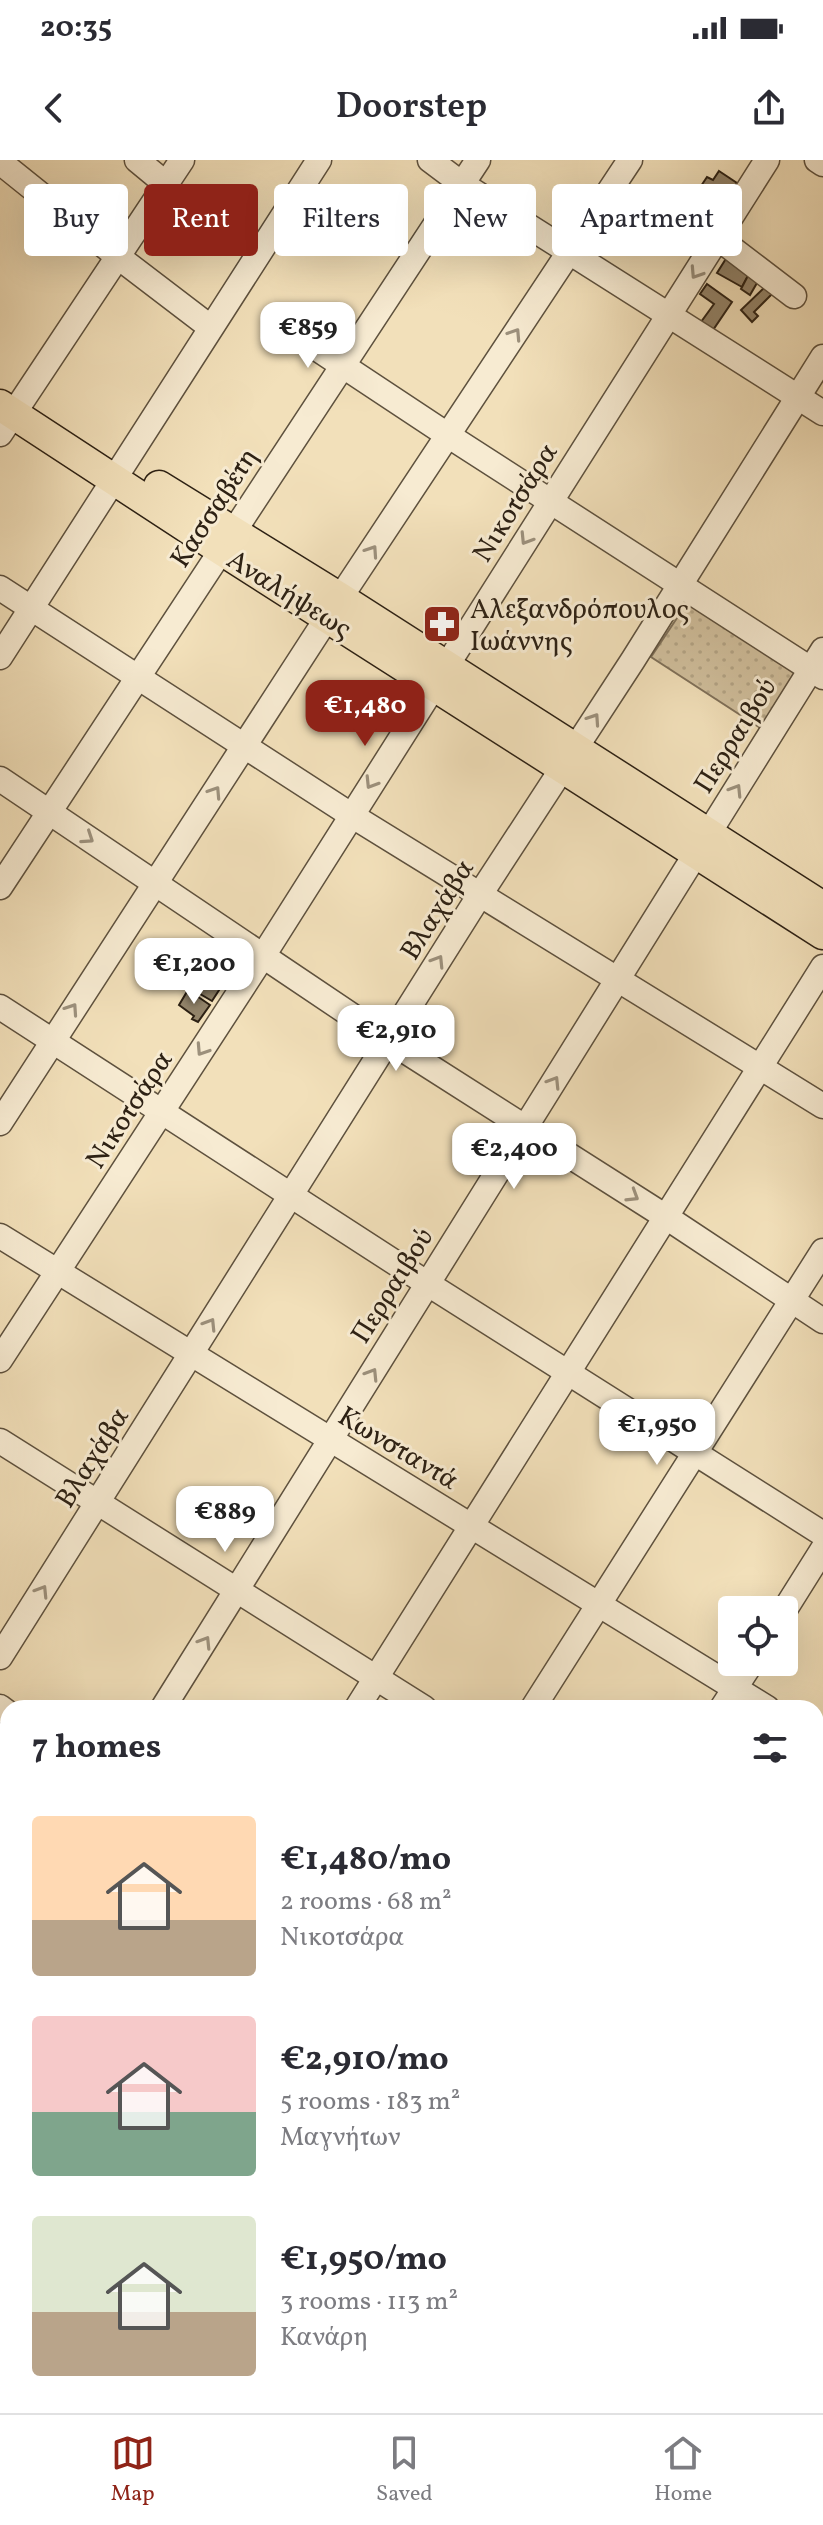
<!DOCTYPE html>
<html lang="en">
<head>
<meta charset="utf-8">
<style>
	:root { --surface:#fff; --page:#f7f7f7; --text:#2b2b33; --muted:#7c7c81; --line:#e1e1e2; --accent:#8f2418 }
	body { margin:0; font-family:Vollkorn,serif; background:var(--page); color:var(--text); height:100vh; display:flex; flex-direction:column; font-size:30px; white-space:nowrap }
	* { box-sizing:border-box; margin:0 }
	p { font-size:26px; color:var(--muted) }
	.icon { flex:none; width:44px; height:44px; fill:none; stroke:currentColor; stroke-width:2; stroke-linecap:round; stroke-linejoin:round }
	.map { position:relative; flex:1; overflow:hidden }
	.drawer { position:absolute; left:0px; top:1540px; width:824px; height:714px; display:flex; flex-direction:column; background:var(--surface); border-radius:24px 24px 0 0; box-shadow:0 8px 32px #0002 }
	.drawer>* { flex:none }
	.top-card { position:absolute; left:24px; top:24px; width:776px; height:72px; display:flex; gap:16px }
	.controls { position:absolute; left:718px; top:1436px; display:grid; gap:16px }
	.controls a { display:grid; place-items:center; width:80px; height:80px; border-radius:8px; background:var(--surface); box-shadow:0 8px 32px #0002; font-size:40px }
	.price { position:absolute; translate:-50% -68px; padding:0 18px; border-radius:16px; background:#fff; color:#222; font-size:26px; line-height:52px; filter:drop-shadow(0 2px 4px #0008) }
	.price::after { content:''; position:absolute; left:50%; top:48px; width:24px; height:18px; margin-left:-12px; background:inherit; clip-path:polygon(0 0,100% 0,50% 100%) }
	.price.on { background:var(--accent); color:#fff }
	ul { padding:0; list-style:none }
	li { display:flex; align-items:center; gap:24px; height:200px; padding:0 32px }
	li span { display:grid; place-items:center; flex:none; width:224px; height:160px; border-radius:8px; color:#555 }
	li>.icon { margin-inline-start:auto }
	span .icon { width:96px; height:96px; fill:#fffc; stroke-width:1 }
	li b { font-size:34px }
	h2 { display:flex; justify-content:space-between; align-items:center; height:96px; padding:0 32px; font-size:34px }
	.tag { padding:0 28px; border-radius:8px; background:var(--surface); box-shadow:0 8px 32px #0002; font-size:28px; line-height:72px }
	.tag.on { background:var(--accent); color:#fff }
	.status { display:flex; justify-content:space-between; align-items:center; height:56px; padding:0 40px; background:var(--surface); direction:ltr }
	.status svg { height:22px; fill:currentColor }
	header { display:flex; justify-content:space-between; align-items:center; height:104px; padding:0 32px; background:var(--surface); font-size:36px; font-weight:600 }
	.menu { display:flex; justify-content:space-around; align-items:center; height:112px; border-top:2px solid var(--line); background:var(--surface); font-size:22px; color:var(--muted) }
	.menu a { display:grid; justify-items:center; gap:4px }
	.menu .on { color:var(--accent) }
	.map>svg:first-child { display:block }
	.green { fill:url(#green-dots); stroke:#7f7059; stroke-width:2 }
	.building { fill:#93846a; stroke:#2d2114; stroke-width:2 }
	.lines { fill:none; stroke-linecap:round; stroke-linejoin:round }
	.minor-casing { stroke:#5e513e; stroke-width:27 }
	.major-casing { stroke:#2d2114; stroke-width:33 }
	.minor { stroke:#f7ebd2; stroke-width:24 }
	.major { stroke:#f2e0ba; stroke-width:30 }
	.oneway { stroke:#9c907c }
	.labels { text-anchor:middle; stroke-width:6; stroke-linejoin:round; paint-order:stroke }
	.street-label { font-size:28px; fill:#2d2114; stroke:#f7ebd2 }
	.poi-label { font-size:28px; fill:#2d2114; stroke:#f7ebd2; text-anchor:start }
</style>
</head>
<body>
<div class="status"><b>20:35</b><svg viewBox="0 0 49 12"><path d="M0 12V9h3v3zM5 12V6h3v6zM10 12V3h3v9zM15 12V0h3v12zM26 1h20v11H26zM47 4h2v5h-2z"/></svg></div>
<header><svg class="icon" aria-label="back" viewBox="0 0 24 24"><path d="M15 5l-7 7 7 7"/></svg>Doorstep<svg class="icon" aria-label="share" viewBox="0 0 24 24"><path d="M12 15V3M7 8l5-5 5 5M5 13v7h14v-7"/></svg></header>
<div class="map">
<svg width="823" height="2253" viewBox="0 0 823 2253">
	<defs>
		<pattern id="green-dots" width="8" height="8" patternUnits="userSpaceOnUse" patternTransform="scale(2)"><rect width="8" height="8" fill="#d1c09e"/><path d="M2 2h.1M6 6h.1" fill="none" stroke="#b4a587" stroke-width="1.8" stroke-linecap="round"/></pattern>
	</defs>
	<rect width="100%" height="100%" fill="#f2e0ba"/>
	<filter id="stains"><feTurbulence type="fractalNoise" baseFrequency=".0025" numOctaves="4"/><feColorMatrix values="0 0 0 0 .2 0 0 0 0 .09 0 0 0 0 .02 0 0 0 .5 -.17"/></filter>
	<radialGradient id="worn" r=".72"><stop offset=".6" stop-color="#630" stop-opacity="0"/><stop offset="1" stop-color="#630" stop-opacity=".3"/></radialGradient>
	<!-- green -->
	<polygon class="green" points="689,440 802,513 765,571 651,497"/>
	<!-- building -->
	<g class="building">
		<polygon points="719,11 737,23 705,71 687,59 703,35 697,32 707,17 713,20"/>
		<polygon points="682,56 705,71 695,86 672,71"/>
		<polygon points="727,97 751,110 742,127 717,113"/>
		<polygon points="751,110 761,116 750,135 741,129"/>
		<polygon points="707,124 732,142 713,170 701,162 714,144 700,134"/>
		<polygon points="768,124 775,131 754,152 758,156 752,162 741,150"/>
		<polygon points="223,787 240,798 223,824 207,812"/>
		<polygon points="200,808 223,824 212,841 195,831 197,828 191,825"/>
		<polygon points="188,830 210,845 198,862 192,859 194,856 179,845"/>
		<polygon points="818,1824 823,1828 823,1854 816,1849"/>
	</g>
	<g class="lines">
		<defs>
			<g id="minor">
				<polyline points="137,0 166,24"/>
				<polyline points="430,0 462,24 823,253"/>
				<polyline points="817,0 823,4"/>
				<polyline points="0,2 117,96 210,167"/>
				<polyline points="718,78 794,136"/>
				<polyline points="298,176 449,276 823,517"/>
				<polyline points="0,274 182,0"/>
				<polyline points="0,428 351,655 823,946"/>
				<polyline points="0,497 319,0"/>
				<polyline points="0,619 388,880 666,1057 823,1161"/>
				<polyline points="0,727 478,0"/>
				<polyline points="0,847 428,1124 823,1374"/>
				<polyline points="0,963 340,438 630,0"/>
				<polyline points="0,1076 767,1548"/>
				<polyline points="0,1200 263,796 767,0"/>
				<polyline points="0,1281 424,1548"/>
				<polyline points="784,1451 823,1389"/>
				<polyline points="0,1497 481,733 633,500 823,197"/>
				<polyline points="0,1547 8,1553"/>
				<polyline points="163,1548 823,490"/>
				<polyline points="357,1548 823,807"/>
				<polyline points="533,1548 823,1091"/>
				<polyline points="722,1548 752,1502"/>
				<polyline points="816,1578 823,1583"/>
				<polyline points="816,1774 823,1764"/>
				<polyline points="816,1799 823,1804"/>
				<polyline points="0,1810 8,1797"/>
				<polyline points="816,1911 823,1901"/>
				<polyline points="816,2059 823,2063"/>
				<polyline points="0,2116 8,2103"/>
				<polyline points="816,2154 823,2147"/>
				<polyline points="78,2253 83,2246"/>
				<polyline points="257,2253 262,2246"/>
				<polyline points="493,2253 497,2246"/>
				<polyline points="705,2253 713,2246"/>
			</g>
			<g id="major">
				<polyline points="0,245 220,389 823,774"/>
				<polyline points="159,326 340,438 823,747"/>
				<polyline points="0,2066 8,2072"/>
				<polyline points="277,2246 288,2253"/>
			</g>
		</defs>
		<!-- minor casing -->
		<use href="#minor" class="minor-casing"/>
		<!-- major casing -->
		<use href="#major" class="major-casing"/>
		<!-- minor -->
		<use href="#minor" class="minor"/>
		<!-- major -->
		<use href="#major" class="major"/>
	</g>
	<!-- one-way arrows -->
	<defs><path id="oneway-chevron" d="M-2-3.5L2.5 0L-2 3.5" fill="none" stroke-width="1.6" stroke-linecap="round" stroke-linejoin="round" transform="scale(2)"/></defs>
	<g class="oneway">
		<use href="#oneway-chevron" transform="translate(696 113) rotate(123)"/>
		<use href="#oneway-chevron" transform="translate(515 174) rotate(-57)"/>
		<use href="#oneway-chevron" transform="translate(526 379) rotate(122)"/>
		<use href="#oneway-chevron" transform="translate(372 391) rotate(-56)"/>
		<use href="#oneway-chevron" transform="translate(594 559) rotate(-56)"/>
		<use href="#oneway-chevron" transform="translate(371 623) rotate(122)"/>
		<use href="#oneway-chevron" transform="translate(736 630) rotate(-58)"/>
		<use href="#oneway-chevron" transform="translate(215 632) rotate(-57)"/>
		<use href="#oneway-chevron" transform="translate(88 678) rotate(34)"/>
		<use href="#oneway-chevron" transform="translate(438 801) rotate(-58)"/>
		<use href="#oneway-chevron" transform="translate(72 849) rotate(-56)"/>
		<use href="#oneway-chevron" transform="translate(202 890) rotate(123)"/>
		<use href="#oneway-chevron" transform="translate(554 922) rotate(-58)"/>
		<use href="#oneway-chevron" transform="translate(633 1036) rotate(32)"/>
		<use href="#oneway-chevron" transform="translate(210 1164) rotate(-58)"/>
		<use href="#oneway-chevron" transform="translate(372 1214) rotate(-58)"/>
		<use href="#oneway-chevron" transform="translate(42 1431) rotate(-58)"/>
		<use href="#oneway-chevron" transform="translate(205 1482) rotate(-58)"/>
	</g>
	<!-- icons -->
	<defs>
		<symbol id="pharmacy-square" viewBox="-11 -11 22 22"><rect x="-9" y="-9" width="18" height="18" rx="4" fill="#8f2418" stroke="#f7ebd2"/><path d="M-2-6h4v4h4v4h-4v4h-4v-4h-4v-4h4Z" fill="#fff"/></symbol>
	</defs>
	<g fill-rule="evenodd">
		<use href="#pharmacy-square" x="420" y="442" width="44" height="44"/>
	</g>
	<g class="labels">
		<!-- street labels -->
		<g class="street-label">
			<text transform="translate(514 342) rotate(-58)" y="10">Νικοτσάρα</text>
			<text transform="translate(213 347) rotate(-57)" y="10">Κασσαβέτη</text>
			<text transform="translate(290 433) rotate(32)" y="10">Αναλήψεως</text>
			<text transform="translate(734 575) rotate(-58)" y="10">Περραιβού</text>
			<text transform="translate(436 749) rotate(-58)" y="10">Βλαχάβα</text>
			<text transform="translate(128 949) rotate(-57)" y="10">Νικοτσάρα</text>
			<text transform="translate(391 1125) rotate(-58)" y="10">Περραιβού</text>
			<text transform="translate(399 1287) rotate(31)" y="10">Κωνσταντά</text>
			<text transform="translate(91 1297) rotate(-58)" y="10">Βλαχάβα</text>
		</g>
		<!-- poi labels -->
		<g class="poi-label">
			<text x="470" y="458">Αλεξανδρόπουλος<tspan x="470" dy="32">Ιωάννης</tspan></text>
		</g>
	</g>
	<rect width="100%" height="100%" filter="url(#stains)"/>
	<rect width="100%" height="100%" fill="url(#worn)"/>
</svg>
<div class="controls">
<a><svg class="icon" aria-label="locate" viewBox="0 0 24 24"><circle cx="12" cy="12" r="6"/><path d="M12 2v4M12 18v4M2 12h4M18 12h4"/></svg></a>
</div>
<b class="price" style="left:308px;top:210px">€859</b>
<b class="price on" style="left:365px;top:588px">€1,480</b>
<b class="price" style="left:194px;top:846px">€1,200</b>
<b class="price" style="left:396px;top:913px">€2,910</b>
<b class="price" style="left:514px;top:1031px">€2,400</b>
<b class="price" style="left:657px;top:1307px">€1,950</b>
<b class="price" style="left:225px;top:1394px">€889</b>
<div class="top-card">
<a class="tag">Buy</a>
<a class="tag on">Rent</a>
<a class="tag">Filters</a>
<a class="tag">New</a>
<a class="tag">Apartment</a>
</div>
<section class="drawer">
<h2>7 homes<svg class="icon" aria-label="filters" viewBox="0 0 24 24"><path d="M4 7h16M4 17h16"/><circle cx="9" cy="7" r="2"/><circle cx="15" cy="17" r="2"/></svg></h2>
<ul>
<li><span style="background:linear-gradient(#ffd9b3 65%,#b9a48a 0)"><svg class="icon" aria-label="home" viewBox="0 0 24 24"><path d="M3 11l9-7 9 7M6 9v11h12V9"/></svg></span><div><b>€1,480/mo</b><p>2 rooms · 68 m²</p><p>Νικοτσάρα</p></div></li>
<li><span style="background:linear-gradient(#f6c9c9 60%,#7fa58c 0)"><svg class="icon" aria-label="home" viewBox="0 0 24 24"><path d="M3 11l9-7 9 7M6 9v11h12V9"/></svg></span><div><b>€2,910/mo</b><p>5 rooms · 183 m²</p><p>Μαγνήτων</p></div></li>
<li><span style="background:linear-gradient(#dfe7d0 60%,#b9a48a 0)"><svg class="icon" aria-label="home" viewBox="0 0 24 24"><path d="M3 11l9-7 9 7M6 9v11h12V9"/></svg></span><div><b>€1,950/mo</b><p>3 rooms · 113 m²</p><p>Κανάρη</p></div></li>
</ul>
</section>
</div>
<nav class="menu">
<a class="on"><svg class="icon" aria-label="map" viewBox="0 0 24 24"><path d="M3 6l6-2 6 2 6-2v14l-6 2-6-2-6 2zM9 4v14M15 6v14"/></svg>Map</a>
<a><svg class="icon" aria-label="saved" viewBox="0 0 24 24"><path d="M7 4h10v16l-5-4-5 4z"/></svg>Saved</a>
<a><svg class="icon" aria-label="home" viewBox="0 0 24 24"><path d="M3 11l9-7 9 7M6 9v11h12V9"/></svg>Home</a>
</nav>
</body>
</html>
